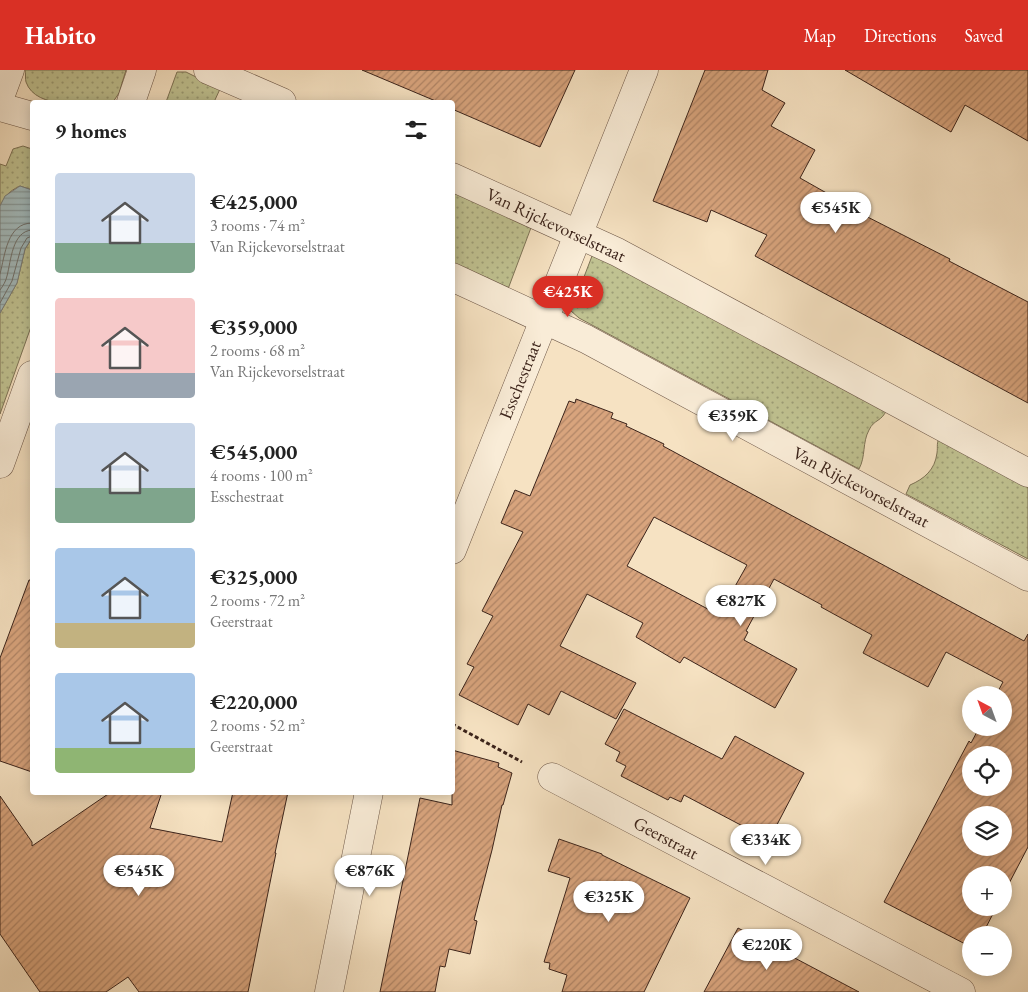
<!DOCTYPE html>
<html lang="en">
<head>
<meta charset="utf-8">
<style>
	:root { --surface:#fff; --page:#f6f6f6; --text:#222; --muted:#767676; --accent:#d93025 }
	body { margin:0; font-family:"EB Garamond",serif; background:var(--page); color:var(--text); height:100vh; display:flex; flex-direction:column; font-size:19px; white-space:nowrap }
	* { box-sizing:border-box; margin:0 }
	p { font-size:16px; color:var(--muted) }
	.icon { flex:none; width:28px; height:28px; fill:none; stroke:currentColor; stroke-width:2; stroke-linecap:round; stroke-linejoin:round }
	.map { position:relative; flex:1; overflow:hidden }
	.drawer { position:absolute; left:30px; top:30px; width:425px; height:695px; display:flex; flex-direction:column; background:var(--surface); border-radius:5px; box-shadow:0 2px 12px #0003 }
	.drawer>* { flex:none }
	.needle { width:32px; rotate:319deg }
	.tools { position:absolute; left:962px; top:616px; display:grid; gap:10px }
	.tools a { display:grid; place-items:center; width:50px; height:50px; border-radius:50%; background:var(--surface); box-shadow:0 2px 12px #0003; font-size:25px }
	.price { position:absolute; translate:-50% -42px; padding:0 11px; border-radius:18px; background:#fff; color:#222; font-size:16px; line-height:32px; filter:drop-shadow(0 1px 2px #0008) }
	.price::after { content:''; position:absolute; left:50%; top:30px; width:15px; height:11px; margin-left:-8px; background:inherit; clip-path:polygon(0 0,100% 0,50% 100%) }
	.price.selected { background:var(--accent); color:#fff }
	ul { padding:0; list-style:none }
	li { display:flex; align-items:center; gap:15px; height:125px; padding:0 25px }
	li span { display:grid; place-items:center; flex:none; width:140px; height:100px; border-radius:5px; color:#555 }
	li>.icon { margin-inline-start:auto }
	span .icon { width:60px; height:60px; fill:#fffc; stroke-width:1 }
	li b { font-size:21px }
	h2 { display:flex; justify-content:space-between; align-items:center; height:60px; padding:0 25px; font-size:21px }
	header { display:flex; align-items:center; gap:30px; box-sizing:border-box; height:70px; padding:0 25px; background:var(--accent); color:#fff }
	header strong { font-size:24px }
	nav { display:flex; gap:28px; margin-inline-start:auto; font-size:18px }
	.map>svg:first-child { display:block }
	.grass { fill:url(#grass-dots); stroke:#7e7356 }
	.water { fill:url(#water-rules); stroke:#797f7d }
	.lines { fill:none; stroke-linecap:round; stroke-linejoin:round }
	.shore { stroke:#6f706c; stroke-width:1 }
	.building { fill:url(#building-hatch); stroke:#3c241b; fill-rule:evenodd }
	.minor-casing { stroke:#6a5445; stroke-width:29 }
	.path { stroke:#3c241b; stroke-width:3; stroke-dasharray:4 2.5; stroke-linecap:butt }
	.minor { stroke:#f9ecd7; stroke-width:28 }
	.labels { text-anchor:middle; stroke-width:4; stroke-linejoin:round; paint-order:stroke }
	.street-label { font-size:18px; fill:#3c241b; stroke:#f9ecd7 }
</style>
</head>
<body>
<header>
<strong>Habito</strong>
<nav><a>Map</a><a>Directions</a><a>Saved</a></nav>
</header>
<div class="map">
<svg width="1028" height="922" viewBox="0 0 1028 922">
	<defs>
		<pattern id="grass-dots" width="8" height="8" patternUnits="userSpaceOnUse" patternTransform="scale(1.25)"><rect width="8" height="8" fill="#c0c291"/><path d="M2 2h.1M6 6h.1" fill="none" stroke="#9d9d76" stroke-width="1.8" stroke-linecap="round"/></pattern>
		<pattern id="water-rules" width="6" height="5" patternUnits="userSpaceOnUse" patternTransform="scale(1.25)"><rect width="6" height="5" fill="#a2bbbe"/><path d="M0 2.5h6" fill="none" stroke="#85989a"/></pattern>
		<pattern id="building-hatch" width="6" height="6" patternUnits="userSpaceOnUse" patternTransform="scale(1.25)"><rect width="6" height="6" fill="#d8a47d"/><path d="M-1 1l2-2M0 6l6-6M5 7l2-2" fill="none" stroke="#b08566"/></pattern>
	</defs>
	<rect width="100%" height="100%" fill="#f6e2c2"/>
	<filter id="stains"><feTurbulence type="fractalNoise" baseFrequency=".004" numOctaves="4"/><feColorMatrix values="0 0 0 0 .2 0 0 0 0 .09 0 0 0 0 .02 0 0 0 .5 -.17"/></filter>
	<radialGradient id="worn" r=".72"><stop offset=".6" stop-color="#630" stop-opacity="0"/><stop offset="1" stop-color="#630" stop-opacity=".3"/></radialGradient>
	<!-- grass -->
	<g class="grass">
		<path d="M25,0H126L119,23L113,32C89,33 36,41 26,12C25,9 26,3 25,0Z"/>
		<polygon points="177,2 186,2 220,19 214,32 166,32"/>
		<path d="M23,76L32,79V120L20,116C9,121 5,126 0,136V94L6,96L13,79Z"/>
		<polygon points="453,119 532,155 508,219 453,195"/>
		<polygon points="32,168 32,254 0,344 0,243 17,213 25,179"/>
		<path d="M592,186L606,187L887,339C882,352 874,349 869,360C862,373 866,386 859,399L579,248L571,241Z"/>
		<path d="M940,367L1028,415V489L906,424L910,415C924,409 935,400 937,383C938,376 936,373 940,367Z"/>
	</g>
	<!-- water -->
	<polygon class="water" points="20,116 32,120 32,168 25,179 17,213 0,243 0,136 5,126"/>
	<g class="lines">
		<!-- shore -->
		<g class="shore">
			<path d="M0,204C5,185 7,153 32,153"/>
			<path d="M0,220C3,216 6,211 7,206C11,191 12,161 32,160"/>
			<polyline points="0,233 12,211 21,178 27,168 32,166"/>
		</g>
	</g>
	<!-- building -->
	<g class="building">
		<polygon points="362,0 575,0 540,77 452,39 452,32 438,32"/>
		<polygon points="705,0 768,0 762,20 785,33 771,56 815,80 800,108 846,134 846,136 950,189 949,191 1028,232 1028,333 755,186 767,165 711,140 707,152 653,131"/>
		<polygon points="845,0 1028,0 1028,71 965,35 951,62"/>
		<path d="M576,329L613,343L611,348L627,354L626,356L664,374L663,376L1024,571L1028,564V777L1004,823V805H971V838H996L982,865H971V877L884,832L969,671L971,673L979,658H1004V625H996L1003,612L946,582L928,617L863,583L872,565L821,537L822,535L774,509L746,561L748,562L744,570L797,599L775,638L684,587L680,593L636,567L643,553L587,524L560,576L636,613L616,649L561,621L549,645L528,634L518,655L459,625L474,597L467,594L493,546L482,541L523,462L501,453L515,420L530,426L569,331L575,333ZM654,447L747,495L719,545L627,496ZM971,685H1004V718H971ZM971,745H1004V778H971Z"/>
		<polygon points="29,510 32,510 32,702 0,691 0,588"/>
		<polygon points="624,639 722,689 735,666 804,703 769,770 684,725 681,732 670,727 668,730 621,706 626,696 616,691 620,682 605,674"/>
		<polygon points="452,680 499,693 498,697 512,703 503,735 502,735 492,780 474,850 477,851 470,884 449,879 445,897 440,896 435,922 380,922 420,728 452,735"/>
		<polygon points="111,722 162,722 150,758 222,772 233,722 288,722 275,783 276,783 248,922 139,922 128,907 106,922 40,922 0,864 0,726 32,772 32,776"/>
		<polygon points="559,769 602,784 602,785 690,828 644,922 562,922 567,905 549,899 550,893 544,892 570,808 548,801"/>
		<polygon points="738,858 859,922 704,922"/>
	</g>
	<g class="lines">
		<defs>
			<g id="minor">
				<polyline points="208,0 282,32"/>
				<polyline points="0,27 10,0"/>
				<polyline points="131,32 142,0"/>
				<polyline points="0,37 32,46"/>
				<polyline points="452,107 617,182 1028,403"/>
				<polyline points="452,207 586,269 1028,507"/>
				<polyline points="0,394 32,305"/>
				<polyline points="452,480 644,0"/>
				<polyline points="552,707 961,922"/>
				<polyline points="329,922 369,722"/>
			</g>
		</defs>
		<!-- minor casing -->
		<use href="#minor" class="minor-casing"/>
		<!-- path -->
		<polyline class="path" points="452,654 522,692"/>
		<!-- minor -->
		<use href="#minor" class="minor"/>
	</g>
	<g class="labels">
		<!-- street labels -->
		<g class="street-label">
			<text transform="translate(556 155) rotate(25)" y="6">Van Rijckevorselstraat</text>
			<text transform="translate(520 310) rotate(-68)" y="6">Esschestraat</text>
			<text transform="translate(861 417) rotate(28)" y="6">Van Rijckevorselstraat</text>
			<text transform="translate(666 768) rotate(28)" y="6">Geerstraat</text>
		</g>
	</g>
	<rect width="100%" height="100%" filter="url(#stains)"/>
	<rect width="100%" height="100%" fill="url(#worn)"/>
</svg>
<div class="tools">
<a><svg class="needle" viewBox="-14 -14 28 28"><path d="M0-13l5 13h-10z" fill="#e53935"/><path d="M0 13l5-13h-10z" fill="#767676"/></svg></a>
<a><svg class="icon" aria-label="locate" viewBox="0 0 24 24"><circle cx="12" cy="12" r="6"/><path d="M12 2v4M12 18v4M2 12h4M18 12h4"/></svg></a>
<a><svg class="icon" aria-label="layers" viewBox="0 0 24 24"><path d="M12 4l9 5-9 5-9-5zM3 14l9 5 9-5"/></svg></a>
<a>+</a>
<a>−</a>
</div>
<b class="price" style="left:836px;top:164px">€545K</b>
<b class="price selected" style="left:568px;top:248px">€425K</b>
<b class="price" style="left:733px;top:372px">€359K</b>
<b class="price" style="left:741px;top:557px">€827K</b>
<b class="price" style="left:766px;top:796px">€334K</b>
<b class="price" style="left:139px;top:827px">€545K</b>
<b class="price" style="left:370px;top:827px">€876K</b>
<b class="price" style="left:609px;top:853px">€325K</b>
<b class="price" style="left:767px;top:901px">€220K</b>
<section class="drawer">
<h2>9 homes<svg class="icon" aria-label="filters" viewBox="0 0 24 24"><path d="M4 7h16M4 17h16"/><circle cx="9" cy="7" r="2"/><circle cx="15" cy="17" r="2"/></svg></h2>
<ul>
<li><span style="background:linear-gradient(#c9d6e8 70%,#7fa58c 0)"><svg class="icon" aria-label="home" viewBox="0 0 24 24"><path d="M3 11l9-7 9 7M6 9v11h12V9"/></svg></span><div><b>€425,000</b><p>3 rooms · 74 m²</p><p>Van Rijckevorselstraat</p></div></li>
<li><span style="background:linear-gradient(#f6c9c9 75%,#9aa5b1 0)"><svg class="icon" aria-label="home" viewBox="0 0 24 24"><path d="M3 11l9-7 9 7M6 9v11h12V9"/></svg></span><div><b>€359,000</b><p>2 rooms · 68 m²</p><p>Van Rijckevorselstraat</p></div></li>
<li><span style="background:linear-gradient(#c9d6e8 65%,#7fa58c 0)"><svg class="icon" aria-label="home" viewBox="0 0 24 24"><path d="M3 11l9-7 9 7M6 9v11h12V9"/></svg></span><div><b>€545,000</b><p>4 rooms · 100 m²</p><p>Esschestraat</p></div></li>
<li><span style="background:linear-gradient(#a9c7e8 75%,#c2b280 0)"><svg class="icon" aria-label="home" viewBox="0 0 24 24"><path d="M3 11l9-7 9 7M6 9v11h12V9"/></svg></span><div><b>€325,000</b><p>2 rooms · 72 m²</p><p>Geerstraat</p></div></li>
<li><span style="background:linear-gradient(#a9c7e8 75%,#8fb573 0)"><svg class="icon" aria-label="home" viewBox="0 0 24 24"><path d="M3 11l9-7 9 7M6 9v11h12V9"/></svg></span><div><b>€220,000</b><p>2 rooms · 52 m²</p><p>Geerstraat</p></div></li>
</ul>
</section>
</div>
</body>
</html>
